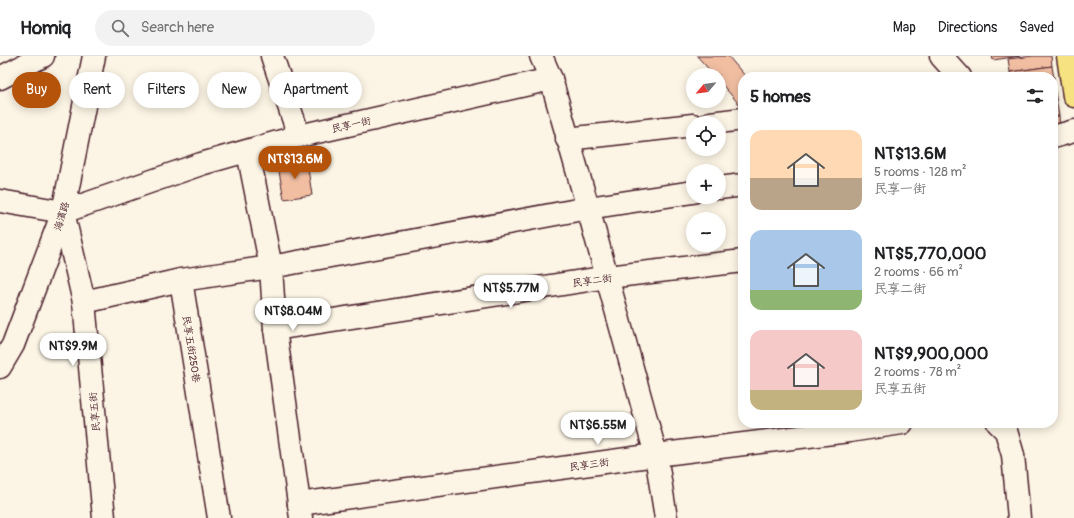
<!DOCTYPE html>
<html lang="en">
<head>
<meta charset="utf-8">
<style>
	:root { --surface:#fff; --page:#f2f2f2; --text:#202124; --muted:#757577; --line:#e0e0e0; --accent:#b45309 }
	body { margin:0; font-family:Pangolin,"LXGW WenKai TC",sans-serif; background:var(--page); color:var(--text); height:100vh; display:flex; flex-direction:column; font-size:15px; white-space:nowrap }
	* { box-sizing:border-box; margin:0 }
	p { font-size:13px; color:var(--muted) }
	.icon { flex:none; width:22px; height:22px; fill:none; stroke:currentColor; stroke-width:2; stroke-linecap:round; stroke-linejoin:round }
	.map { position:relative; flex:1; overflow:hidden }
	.sheet { position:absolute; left:738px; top:16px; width:320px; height:356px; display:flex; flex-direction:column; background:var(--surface); border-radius:16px; box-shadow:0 2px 10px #0003 }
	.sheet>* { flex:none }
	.guide { position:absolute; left:12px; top:16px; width:380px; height:36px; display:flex; gap:8px }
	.needle { width:26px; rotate:241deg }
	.buttons { position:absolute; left:686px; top:12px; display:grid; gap:8px }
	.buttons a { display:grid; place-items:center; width:40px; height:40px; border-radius:50%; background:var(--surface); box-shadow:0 2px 10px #0003; font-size:20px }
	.price { position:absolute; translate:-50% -34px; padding:0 9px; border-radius:14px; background:#fff; color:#222; font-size:13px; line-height:26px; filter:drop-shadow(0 1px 2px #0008) }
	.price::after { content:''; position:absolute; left:50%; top:24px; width:12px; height:9px; margin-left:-6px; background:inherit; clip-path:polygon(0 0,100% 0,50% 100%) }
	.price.selected { background:var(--accent); color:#fff }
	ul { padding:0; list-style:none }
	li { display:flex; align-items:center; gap:12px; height:100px; padding:0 12px }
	li span { display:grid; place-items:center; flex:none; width:112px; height:80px; border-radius:12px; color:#555 }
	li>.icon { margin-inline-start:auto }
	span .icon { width:48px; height:48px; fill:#fffc; stroke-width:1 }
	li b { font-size:17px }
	h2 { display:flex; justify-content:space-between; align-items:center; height:48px; padding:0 12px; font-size:17px }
	.chip { padding:0 14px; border-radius:18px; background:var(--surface); box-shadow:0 2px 10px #0003; font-size:14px; line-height:36px }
	.chip.selected { background:var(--accent); color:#fff }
	header { display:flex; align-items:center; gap:24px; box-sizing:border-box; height:56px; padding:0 20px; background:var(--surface); border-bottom:1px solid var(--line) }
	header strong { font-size:19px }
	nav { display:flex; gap:22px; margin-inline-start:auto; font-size:14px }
	.search { width:280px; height:36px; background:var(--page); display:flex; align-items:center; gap:10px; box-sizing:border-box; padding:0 14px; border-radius:22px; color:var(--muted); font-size:15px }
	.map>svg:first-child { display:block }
	.building { fill:#f1bea2; stroke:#4a1f2b }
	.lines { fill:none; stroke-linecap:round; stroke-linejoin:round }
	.minor-casing { stroke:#4a1f2b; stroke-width:25 }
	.major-casing { stroke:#4a1f2b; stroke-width:25 }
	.minor { stroke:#fcf5e5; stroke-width:22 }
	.major { stroke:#f7e281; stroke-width:22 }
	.labels { text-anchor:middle; stroke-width:3; stroke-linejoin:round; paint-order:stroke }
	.street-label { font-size:10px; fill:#4a1f2b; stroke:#fcf5e5 }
</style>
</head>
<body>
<header>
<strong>Homiq</strong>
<div class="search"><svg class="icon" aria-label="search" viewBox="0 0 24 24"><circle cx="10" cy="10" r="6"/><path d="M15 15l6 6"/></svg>Search here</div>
<nav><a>Map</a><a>Directions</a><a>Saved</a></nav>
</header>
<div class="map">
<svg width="1074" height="462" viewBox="0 0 1074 462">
	<rect width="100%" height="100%" fill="#fcf5e5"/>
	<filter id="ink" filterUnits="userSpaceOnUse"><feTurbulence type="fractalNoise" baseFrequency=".025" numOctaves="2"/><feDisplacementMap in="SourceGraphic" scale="8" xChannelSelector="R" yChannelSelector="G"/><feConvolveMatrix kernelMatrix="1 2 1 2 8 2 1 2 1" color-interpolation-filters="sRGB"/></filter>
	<g filter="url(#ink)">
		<!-- building -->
		<g class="building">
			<polygon points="697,0 728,0 746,21 743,21 743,50 739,48 719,25 719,19 714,19"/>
			<polygon points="992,0 1020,0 993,4"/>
			<polygon points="1033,0 1051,0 1052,10 1010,16 1008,3"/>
			<polygon points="1052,10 1054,23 1053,21 1010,21 1010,16"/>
			<polygon points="1055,35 1057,48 1053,48 1053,36"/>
			<polygon points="1053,48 1057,48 1059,60 1053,61"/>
			<polygon points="1059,60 1060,73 1053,74 1053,61"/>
			<polygon points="307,106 312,139 284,143 278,110"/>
		</g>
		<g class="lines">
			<defs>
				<g id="minor">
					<polyline points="272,0 299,80"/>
					<polyline points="541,0 551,23 588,152 656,399 666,462"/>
					<polyline points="941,0 960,21"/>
					<polyline points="0,22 43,0"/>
					<polyline points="710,67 743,63"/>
					<polyline points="1053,81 1074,75"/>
					<polyline points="567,83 693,69"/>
					<polyline points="248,96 271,211 275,273 301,462"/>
					<polyline points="719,132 743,129"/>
					<polyline points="0,145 63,156 201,108 299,80 551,23"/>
					<polyline points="63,156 84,246 104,462"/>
					<polyline points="181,224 219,462"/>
					<polyline points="84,246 181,224 271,211 588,152 693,136"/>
					<polyline points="275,273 608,221 743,205"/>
					<polyline points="0,311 13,289 63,156 94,0"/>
					<polyline points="998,367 1006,375 1013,399 1019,462"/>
					<polyline points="299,448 656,399 849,375 902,367"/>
				</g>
				<polyline id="major" points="1068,0 1074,40"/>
			</defs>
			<!-- minor casing -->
			<use href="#minor" class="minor-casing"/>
			<!-- major casing -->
			<use href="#major" class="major-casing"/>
			<!-- minor -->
			<use href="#minor" class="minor"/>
			<!-- major -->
			<use href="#major" class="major"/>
		</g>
	</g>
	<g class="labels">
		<!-- street labels -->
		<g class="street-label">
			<text transform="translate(351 68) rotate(-13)" y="4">民享一街</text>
			<text transform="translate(61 160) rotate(-73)" y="4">海濱路</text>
			<text transform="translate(592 224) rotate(-8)" y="4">民享二街</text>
			<text transform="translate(192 293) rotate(81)" y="4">民享五街250巷</text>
			<text transform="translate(94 356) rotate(-95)" y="4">民享五街</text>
			<text transform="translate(589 408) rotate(-8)" y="4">民享三街</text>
		</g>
	</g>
</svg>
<div class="buttons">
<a><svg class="needle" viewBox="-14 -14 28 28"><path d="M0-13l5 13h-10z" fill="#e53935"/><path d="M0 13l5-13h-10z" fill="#757577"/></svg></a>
<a><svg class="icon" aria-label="locate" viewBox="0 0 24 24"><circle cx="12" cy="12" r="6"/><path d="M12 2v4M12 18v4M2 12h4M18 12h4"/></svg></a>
<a>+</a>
<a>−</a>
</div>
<b class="price selected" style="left:295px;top:124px">NT$13.6M</b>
<b class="price" style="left:511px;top:253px">NT$5.77M</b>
<b class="price" style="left:293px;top:276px">NT$8.04M</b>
<b class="price" style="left:73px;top:311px">NT$9.9M</b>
<b class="price" style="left:598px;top:390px">NT$6.55M</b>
<div class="guide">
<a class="chip selected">Buy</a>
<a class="chip">Rent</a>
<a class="chip">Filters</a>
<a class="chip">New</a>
<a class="chip">Apartment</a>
</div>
<section class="sheet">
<h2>5 homes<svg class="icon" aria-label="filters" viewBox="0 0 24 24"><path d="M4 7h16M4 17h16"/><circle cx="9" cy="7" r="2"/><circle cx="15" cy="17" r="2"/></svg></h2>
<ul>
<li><span style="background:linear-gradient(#ffd9b3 60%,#b9a48a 0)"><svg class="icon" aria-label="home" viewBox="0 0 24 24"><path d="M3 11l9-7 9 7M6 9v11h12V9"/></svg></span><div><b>NT$13.6M</b><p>5 rooms · 128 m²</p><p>民享一街</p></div></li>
<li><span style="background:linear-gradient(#a9c7e8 75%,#8fb573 0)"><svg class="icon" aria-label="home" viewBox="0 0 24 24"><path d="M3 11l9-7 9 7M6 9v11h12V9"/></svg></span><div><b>NT$5,770,000</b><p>2 rooms · 66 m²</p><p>民享二街</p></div></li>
<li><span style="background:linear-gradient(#f6c9c9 75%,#c2b280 0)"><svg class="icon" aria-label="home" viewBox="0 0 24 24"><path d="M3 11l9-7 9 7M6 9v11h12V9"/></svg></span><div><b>NT$9,900,000</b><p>2 rooms · 78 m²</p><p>民享五街</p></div></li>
</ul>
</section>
</div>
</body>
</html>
